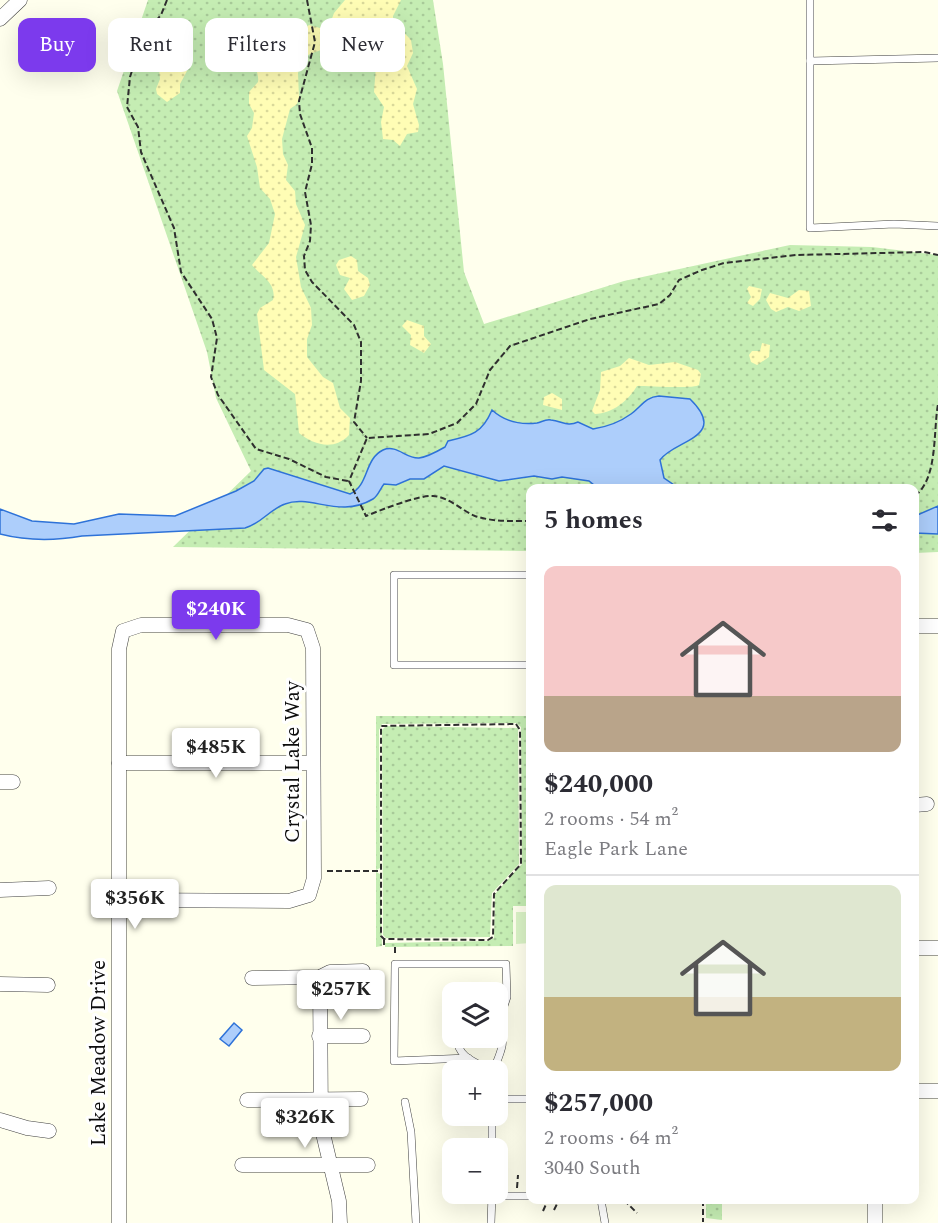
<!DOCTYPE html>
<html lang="en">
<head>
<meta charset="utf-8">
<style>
	:root { --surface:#fff; --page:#f7f7f7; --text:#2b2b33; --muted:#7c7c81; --line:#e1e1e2; --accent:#7c3aed }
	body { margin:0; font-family:Spectral,serif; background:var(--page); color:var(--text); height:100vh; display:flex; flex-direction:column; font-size:22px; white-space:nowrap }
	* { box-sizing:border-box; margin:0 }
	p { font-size:20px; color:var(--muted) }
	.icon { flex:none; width:33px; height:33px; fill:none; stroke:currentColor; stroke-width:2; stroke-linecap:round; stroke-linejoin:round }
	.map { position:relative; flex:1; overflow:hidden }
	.sheet { position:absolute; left:526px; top:484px; width:393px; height:720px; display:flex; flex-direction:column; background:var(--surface); border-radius:12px; box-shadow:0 6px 24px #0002 }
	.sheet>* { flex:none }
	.top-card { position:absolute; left:18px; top:18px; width:418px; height:54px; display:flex; gap:12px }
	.tools { position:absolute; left:442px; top:982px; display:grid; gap:12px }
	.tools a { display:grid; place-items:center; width:66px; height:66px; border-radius:12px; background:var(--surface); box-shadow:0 6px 24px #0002; font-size:30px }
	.price { position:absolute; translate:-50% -51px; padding:0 14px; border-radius:6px; background:#fff; color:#222; font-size:20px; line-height:39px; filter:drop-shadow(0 2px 3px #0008) }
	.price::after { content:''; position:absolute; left:50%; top:36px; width:18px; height:14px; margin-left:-9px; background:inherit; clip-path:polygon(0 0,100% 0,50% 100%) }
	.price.current { background:var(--accent); color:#fff }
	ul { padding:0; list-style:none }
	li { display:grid; align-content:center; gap:12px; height:318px; padding:0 18px }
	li+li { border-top:2px solid var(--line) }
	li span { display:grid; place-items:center; height:186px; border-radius:12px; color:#555 }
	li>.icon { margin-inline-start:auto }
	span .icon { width:108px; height:108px; fill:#fffc; stroke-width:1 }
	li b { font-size:26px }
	h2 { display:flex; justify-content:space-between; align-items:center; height:72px; padding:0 18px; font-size:26px }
	.tag { padding:0 21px; border-radius:12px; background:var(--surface); box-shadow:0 6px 24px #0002; font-size:21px; line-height:54px }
	.tag.current { background:var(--accent); color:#fff }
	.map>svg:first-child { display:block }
	.green { fill:url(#green-dots) }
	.sand { fill:url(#sand-dots) }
	.pitch { fill:#daf3c6 }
	.water { fill:#adcefb; stroke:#2e72d8; stroke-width:1.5 }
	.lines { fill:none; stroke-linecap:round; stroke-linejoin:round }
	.lane-casing { stroke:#404040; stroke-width:8 }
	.street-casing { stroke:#404040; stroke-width:15 }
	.path { stroke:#2f2f2f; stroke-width:2; stroke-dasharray:6 3; stroke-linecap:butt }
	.lane { stroke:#fff; stroke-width:7 }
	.street { stroke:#fff; stroke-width:14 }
	.labels { text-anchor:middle; stroke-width:6; stroke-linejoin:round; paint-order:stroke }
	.street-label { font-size:21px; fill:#0d0d0d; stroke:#fff }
</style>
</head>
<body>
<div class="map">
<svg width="938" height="1223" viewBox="0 0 938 1223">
	<defs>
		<pattern id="green-dots" width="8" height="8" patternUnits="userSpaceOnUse" patternTransform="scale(1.5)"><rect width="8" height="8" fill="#c5edb3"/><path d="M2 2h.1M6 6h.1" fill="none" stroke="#a8ca99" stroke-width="1.8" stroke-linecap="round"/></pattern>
		<pattern id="sand-dots" width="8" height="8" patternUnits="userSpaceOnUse" patternTransform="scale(1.5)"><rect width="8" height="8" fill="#fffdb5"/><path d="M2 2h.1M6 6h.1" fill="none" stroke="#d9d89a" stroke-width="1.8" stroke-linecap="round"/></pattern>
	</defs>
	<rect width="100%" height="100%" fill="#ffffed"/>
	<!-- green -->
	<g class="green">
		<polygon points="148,0 433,0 443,64 464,272 484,324 624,281 790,245 872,247 938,255 938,552 915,553 915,489 531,489 531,551 173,547 251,471 216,398 207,352 117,91"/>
		<polygon points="376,716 531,716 531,906 513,906 513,946 385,947 385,943 488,941 494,938 495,894 522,864 521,727 516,723 382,724 379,730 380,868 376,870"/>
		<polygon points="386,726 518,728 519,864 492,893 490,937 386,938 383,935 382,730"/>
		<polygon points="376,872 380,874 382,946 376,947"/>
		<polygon points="706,1200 722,1200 722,1220 706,1218"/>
	</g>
	<!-- sand -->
	<g class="sand">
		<path d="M345,0H401L393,16V21L411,40L413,53L407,66L417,89L413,104L419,125L418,132L407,134L400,146L393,140L383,139L381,122L384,107L374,92L377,52L368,43C355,38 313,51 302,58L298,73L299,97L297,104L290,109L282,139L283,154L288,165L286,180L295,191L296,204L305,225L296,257L301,287L311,308L312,325L307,339V357L323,377L333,383L340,408L350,418L349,435C334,451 314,445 299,433L295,394L264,370L257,314L260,308L273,300C277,283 261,276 252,265L269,243L275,214L270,199L260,188L257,167L247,136L252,128L254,113L249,104V92L258,82C259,76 256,73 257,67C261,40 291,40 309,25L320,28L330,24L334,13Z"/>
		<polygon points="172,52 180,66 187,71 180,84 180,93 167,102 157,94 156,89 160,79 159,69"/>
		<polygon points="351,256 357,260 358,271 368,278 370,285 364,296 352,300 344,289 350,278 340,275 336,265 339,260"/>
		<polygon points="749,286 762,289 760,299 753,306 747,303 751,297 747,289"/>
		<polygon points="799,290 809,291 811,306 799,311 788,307 776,312 771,309 766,300 770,293 788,298"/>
		<polygon points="407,320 424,326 424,336 431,344 424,353 410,345 411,335 402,326"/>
		<polygon points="762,343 770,345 769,357 757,365 751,362 749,355 752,351 760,351"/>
		<path d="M629,358L649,365L675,362L698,370L701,374L699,385C694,389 648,386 637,386C629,400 612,414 595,414L592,411L600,390L601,372L620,366Z"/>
		<polygon points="552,393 562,399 562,410 543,405 544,397"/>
	</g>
	<!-- pitch -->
	<polygon class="pitch" points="516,912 531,912 531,943 516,944"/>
	<!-- water -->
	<g class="water">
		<path d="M659,396L690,399C730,438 673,440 660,460L664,478L680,489H599L589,481L562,477L552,479L534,476L499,481L444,466L424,479H410L396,485L384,484C380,489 378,496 373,499C339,519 311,494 285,504C270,509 261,524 245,528L82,536C54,541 27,541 0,534V509L32,521L74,524L119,514L175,516L236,491L254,481L264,469L268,468L350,494C369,486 364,459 383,450C397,444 406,459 419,458C427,457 438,451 445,447L448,441C470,436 482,434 492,410C504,421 520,425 537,423C542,422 545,419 551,420C562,421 567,427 578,422L593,429C606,427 620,422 631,414C641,407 645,397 659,396Z"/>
		<polygon points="938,506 938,534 915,533 915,516"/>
		<polygon points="234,1023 242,1030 229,1046 220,1039"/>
	</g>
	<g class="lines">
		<defs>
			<g id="lane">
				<polyline points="810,0 810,228 894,224 938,226"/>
				<polyline points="810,61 938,58"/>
				<polyline points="531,575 394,575 394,665 531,665"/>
				<path d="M457,1038C457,1058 478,1063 492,1071"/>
				<polyline points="468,1058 394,1061 395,964 506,964 507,997 498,1024"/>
				<path d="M493,1071C498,1058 509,1039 498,1026"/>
				<polyline points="498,1099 531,1099"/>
				<polyline points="405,1102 411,1132 416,1223"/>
				<polyline points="492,1116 492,1149"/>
				<polyline points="492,1196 531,1196"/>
				<polyline points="601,1200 605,1223"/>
				<polyline points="491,1223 492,1194"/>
			</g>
			<g id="street">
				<polyline points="0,19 20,0"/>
				<polyline points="915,626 938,626"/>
				<polyline points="119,763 313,763"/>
				<polyline points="0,782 13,782"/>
				<polyline points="915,805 927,804"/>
				<polyline points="0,890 49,888"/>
				<polyline points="119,900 289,901 309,895 314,878 313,648 307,630 288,625 141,625 123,631 119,649 119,1223"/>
				<polyline points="915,948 938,948"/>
				<polyline points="320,977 321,1125 339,1201 340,1223"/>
				<polyline points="252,978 320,977 330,972 363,971"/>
				<polyline points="0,984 48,985"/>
				<polyline points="319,1036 363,1036"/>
				<polyline points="915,1091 938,1091"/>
				<polyline points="247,1100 361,1099"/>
				<polyline points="0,1120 27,1128 49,1131"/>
				<polyline points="242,1165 368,1165"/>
				<polyline points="875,1200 875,1223"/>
			</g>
		</defs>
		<!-- lane casing -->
		<use href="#lane" class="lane-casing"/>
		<!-- street casing -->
		<use href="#street" class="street-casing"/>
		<!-- path -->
		<g class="path">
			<polyline points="167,0 161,15 143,36 130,77 127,107 138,127 141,152 174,228 181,272 212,319 217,338 211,377 218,395 256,449 289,459 326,477 348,481"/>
			<polyline points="307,0 315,42 299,101 300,114 312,148 312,164 305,192 311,225 310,241 304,256 305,270 312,282 354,325 361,342 361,381 354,422 367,438"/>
			<polyline points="695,489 701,485 715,489"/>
			<polyline points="817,489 848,489"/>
			<path d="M915,496C938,478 933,433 938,404"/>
			<path d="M531,521C512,521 493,522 475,516C461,510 449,497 433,496C418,495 381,510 366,516L349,481L367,438L429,434L457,423L476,404L490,370L510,346L590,319L659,304L670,295L679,280L702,270L724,263L796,255L924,252L938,255"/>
			<polygon points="516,724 520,730 521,864 494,894 493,937 488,940 384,939 381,936 381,726"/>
			<polyline points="327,871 381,871"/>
			<polyline points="384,939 384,946"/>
			<polyline points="395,947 395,956"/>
			<polyline points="517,1188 518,1175"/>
			<polyline points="624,1200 637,1213"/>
			<polyline points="703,1200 703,1222"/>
			<polyline points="554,1210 559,1200"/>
			<polyline points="543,1211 548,1200"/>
		</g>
		<!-- lane -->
		<use href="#lane" class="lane"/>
		<!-- street -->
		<use href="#street" class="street"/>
	</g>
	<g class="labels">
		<!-- street labels -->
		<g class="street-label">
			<text transform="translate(292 762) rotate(-90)" y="7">Crystal Lake Way</text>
			<text transform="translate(98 1053) rotate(-90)" y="7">Lake Meadow Drive</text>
		</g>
	</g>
</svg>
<div class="tools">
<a><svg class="icon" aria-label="layers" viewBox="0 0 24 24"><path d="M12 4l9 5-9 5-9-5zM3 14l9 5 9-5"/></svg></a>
<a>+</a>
<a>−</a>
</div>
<b class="price current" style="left:216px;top:641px">$240K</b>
<b class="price" style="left:216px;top:779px">$485K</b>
<b class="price" style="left:135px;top:930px">$356K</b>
<b class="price" style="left:341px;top:1021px">$257K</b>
<b class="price" style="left:305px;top:1149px">$326K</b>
<div class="top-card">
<a class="tag current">Buy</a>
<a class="tag">Rent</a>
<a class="tag">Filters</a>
<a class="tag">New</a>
</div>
<section class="sheet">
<h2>5 homes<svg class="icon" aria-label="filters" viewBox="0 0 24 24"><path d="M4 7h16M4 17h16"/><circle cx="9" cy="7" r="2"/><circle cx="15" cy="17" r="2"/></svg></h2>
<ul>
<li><span style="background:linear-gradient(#f6c9c9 70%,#b9a48a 0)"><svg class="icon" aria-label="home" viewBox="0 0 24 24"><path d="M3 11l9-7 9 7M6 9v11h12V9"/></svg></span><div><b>$240,000</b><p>2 rooms · 54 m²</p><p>Eagle Park Lane</p></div></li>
<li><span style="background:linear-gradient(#dfe7d0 60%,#c2b280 0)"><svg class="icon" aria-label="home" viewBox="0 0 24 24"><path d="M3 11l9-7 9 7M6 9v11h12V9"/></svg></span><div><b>$257,000</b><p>2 rooms · 64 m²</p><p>3040 South</p></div></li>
</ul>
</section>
</div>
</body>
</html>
